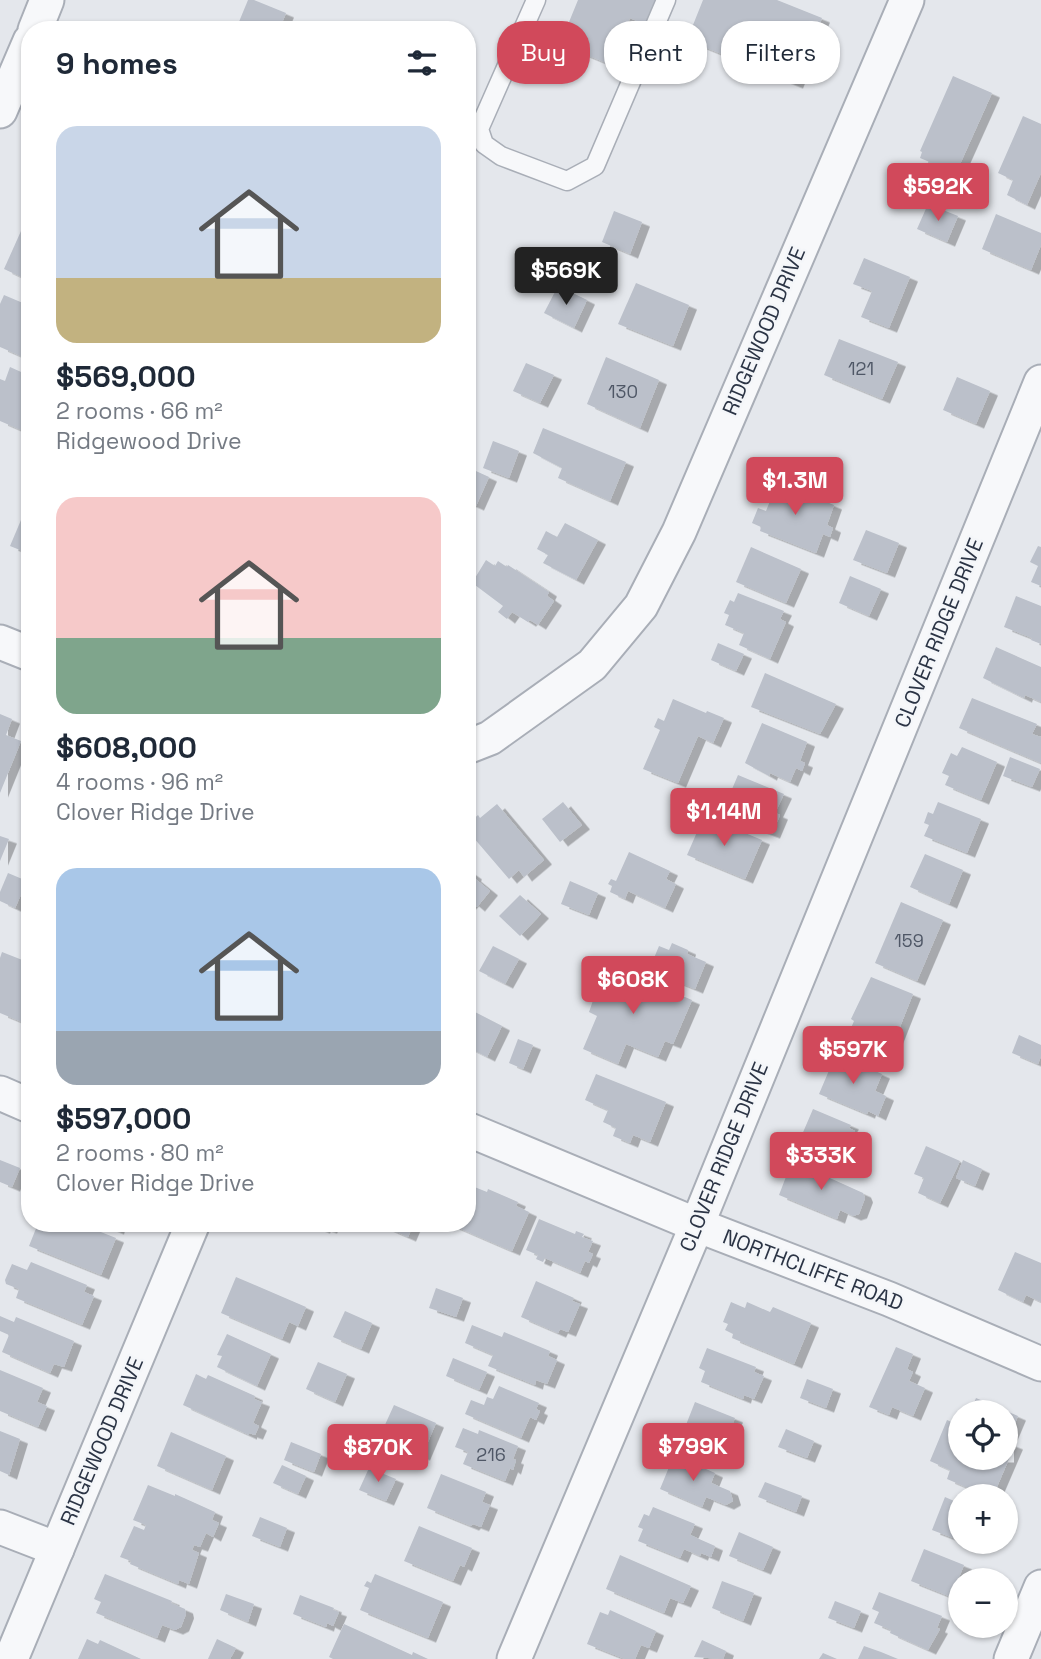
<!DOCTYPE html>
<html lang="en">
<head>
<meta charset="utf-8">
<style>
	:root { --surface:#fff; --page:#f6f6f7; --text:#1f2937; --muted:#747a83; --accent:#d1495b }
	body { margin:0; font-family:"Space Grotesk",sans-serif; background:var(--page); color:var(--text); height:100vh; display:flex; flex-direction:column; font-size:26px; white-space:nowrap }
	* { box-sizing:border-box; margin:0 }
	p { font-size:23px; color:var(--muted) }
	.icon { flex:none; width:38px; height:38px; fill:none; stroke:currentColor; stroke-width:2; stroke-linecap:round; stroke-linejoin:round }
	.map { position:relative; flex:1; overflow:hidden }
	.side { position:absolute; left:21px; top:21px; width:455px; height:1211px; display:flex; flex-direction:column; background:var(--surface); border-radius:28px; box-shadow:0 2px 5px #0004 }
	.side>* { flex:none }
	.banner { position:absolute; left:497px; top:21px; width:438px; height:63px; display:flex; gap:14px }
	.fabs { position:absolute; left:948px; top:1400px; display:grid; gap:14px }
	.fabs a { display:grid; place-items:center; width:70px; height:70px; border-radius:50%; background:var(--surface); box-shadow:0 2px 5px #0004; font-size:35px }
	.price { position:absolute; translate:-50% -60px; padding:0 16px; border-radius:7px; background:var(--accent); color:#fff; font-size:23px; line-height:46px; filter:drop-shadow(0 2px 4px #0008) }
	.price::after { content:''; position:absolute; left:50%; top:42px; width:21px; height:16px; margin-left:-10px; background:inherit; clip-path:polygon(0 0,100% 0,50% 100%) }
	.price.current { background:#222; color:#fff }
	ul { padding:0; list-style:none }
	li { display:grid; align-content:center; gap:14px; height:371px; padding:0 35px }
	li span { display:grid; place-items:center; height:217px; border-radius:21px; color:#555 }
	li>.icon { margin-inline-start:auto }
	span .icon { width:126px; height:126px; fill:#fffc; stroke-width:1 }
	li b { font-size:30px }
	h2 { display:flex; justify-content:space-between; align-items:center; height:84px; padding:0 35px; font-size:30px }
	.chip { padding:0 24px; border-radius:28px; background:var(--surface); box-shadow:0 2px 5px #0004; font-size:24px; line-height:63px }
	.chip.current { background:var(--accent); color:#fff }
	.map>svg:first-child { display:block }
	.building { fill:#bbc0ca; filter:url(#shadow) }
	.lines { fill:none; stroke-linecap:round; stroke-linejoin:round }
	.lane-casing { stroke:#a9aeb7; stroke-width:21 }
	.street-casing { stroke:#a9aeb7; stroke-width:37 }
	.lane { stroke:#f7f8fa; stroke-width:18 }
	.street { stroke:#f7f8fa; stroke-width:33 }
	.labels { text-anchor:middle; stroke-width:5; stroke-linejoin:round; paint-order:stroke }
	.number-label { font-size:18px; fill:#4f5766 }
	.street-label { font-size:21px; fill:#2b3445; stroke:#f4f6f9 }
</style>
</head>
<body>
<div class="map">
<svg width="1041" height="1659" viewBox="0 0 1041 1659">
	<defs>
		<filter id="shadow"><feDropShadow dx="8" dy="4.5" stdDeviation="0" flood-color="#0004"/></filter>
	</defs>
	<rect width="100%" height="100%" fill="#e4e7ec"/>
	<!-- building -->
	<g class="building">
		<polygon points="248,0 254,0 286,13 279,30 236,29"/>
		<polygon points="578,0 659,0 651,27 630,18 611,65 560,44"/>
		<polygon points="703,0 777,0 822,18 795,84 687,40"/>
		<polygon points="143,21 165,30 139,30"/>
		<polygon points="953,76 992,93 956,173 920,158 922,152 920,151"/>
		<polygon points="1023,116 1041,124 1041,173 1027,205 1007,195 1013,180 998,173"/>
		<polygon points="928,204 958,216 947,242 917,229"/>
		<polygon points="614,211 642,222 630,254 602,242"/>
		<polygon points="996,214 1041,233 1041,245 1031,270 982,249"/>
		<polygon points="21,231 30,235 30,281 4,269"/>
		<polygon points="864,258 910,277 889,328 861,317 872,291 853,284"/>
		<polygon points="636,283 689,305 673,346 618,324"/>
		<polygon points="558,286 587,300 574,328 544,313"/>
		<polygon points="4,295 30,306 30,360 0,347 0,304"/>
		<polygon points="839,339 898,362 882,399 824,375"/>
		<polygon points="606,357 659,380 640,428 587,404"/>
		<polygon points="526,363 554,375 540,403 513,391"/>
		<polygon points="10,367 30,376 30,409 21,430 0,421 0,379 5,381"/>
		<polygon points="957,377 990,391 976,424 943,410"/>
		<polygon points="543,428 626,462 610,501 558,478 562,468 533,453"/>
		<polygon points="493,441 519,451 509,478 483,468"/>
		<polygon points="467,467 489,477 476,506 467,502"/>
		<polygon points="778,482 834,505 827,525 833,528 830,537 823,534 816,553 760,531 761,527 752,523 758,508 766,511 770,501 763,498 766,490 773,493"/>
		<polygon points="21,520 30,523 30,554 10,546"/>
		<polygon points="565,523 598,540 576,580 543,563 548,555 537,549 546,531 557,537"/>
		<polygon points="866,530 899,543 887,573 853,560"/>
		<polygon points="1038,546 1041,547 1041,586 1031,582 1038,566 1030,562"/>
		<polygon points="751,547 801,569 786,603 736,582"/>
		<polygon points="486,560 495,566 498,561 507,567 508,565 549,592 547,596 554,601 538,625 530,620 528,622 512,612 507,619 498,612 503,606 475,585 475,578"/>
		<polygon points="850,576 881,589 869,616 839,603"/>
		<polygon points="738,593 784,611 780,619 786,622 770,659 739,645 744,633 725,625 729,615 724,613 730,600 734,602"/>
		<polygon points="1016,596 1041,606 1041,644 1031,640 1032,638 1004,627"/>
		<polygon points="718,643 744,654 736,671 711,660"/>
		<polygon points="996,647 1041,667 1041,702 1025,695 1024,698 983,678"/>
		<polygon points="765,673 836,704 820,734 751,707"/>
		<polygon points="972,698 1037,724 1032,734 1041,737 1041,763 959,728"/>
		<polygon points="673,699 706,713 707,711 724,718 713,743 698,736 678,783 643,769 660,730 654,727 658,718 664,721"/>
		<polygon points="0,714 12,719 6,735 21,741 0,793"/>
		<polygon points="762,723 807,742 800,761 805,763 802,771 796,768 790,782 770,773 769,776 745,763"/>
		<polygon points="962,747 997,762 981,800 945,785 949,776 942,773 951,753 957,756"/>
		<polygon points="1010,757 1040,769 1032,787 1003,776"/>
		<polygon points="738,775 784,794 775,813 780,815 772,834 743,823 742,825 721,815"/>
		<polygon points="563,802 582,825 560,842 542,819"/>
		<polygon points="938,802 981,819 967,853 924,836 929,825 924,823 928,812 933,814"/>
		<polygon points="497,804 544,860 524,877 519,870 509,879 467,830 467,825 478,815 480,818"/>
		<polygon points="704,816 762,840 745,879 687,855"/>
		<polygon points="0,836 9,839 0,861"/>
		<polygon points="629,852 670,871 666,879 676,884 665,908 628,891 625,899 610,892 612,886 608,884 611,879 616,881"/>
		<polygon points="925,854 963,870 949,904 910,887"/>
		<polygon points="467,870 474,875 473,877 490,891 477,907 471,902 467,906"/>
		<polygon points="8,873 27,881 15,908 0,901 0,892"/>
		<polygon points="570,881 598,893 589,915 561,904"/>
		<polygon points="520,895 541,914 520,936 499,916"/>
		<polygon points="901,902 943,920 917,981 875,963"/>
		<polygon points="672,943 688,950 687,954 706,962 695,989 649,970 659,946 669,950"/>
		<polygon points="493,946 519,959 505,984 479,971"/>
		<polygon points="2,952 30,963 29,1025 0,1013 0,958"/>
		<polygon points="605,966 668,990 669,986 674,988 673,992 692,1000 673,1044 665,1041 658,1057 626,1044 618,1064 583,1049 597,1016 589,1012"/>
		<polygon points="871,977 913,994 890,1052 848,1035 854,1021 851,1019"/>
		<polygon points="467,1008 502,1026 487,1057 467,1047"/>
		<polygon points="1019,1035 1041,1045 1041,1056 1038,1064 1012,1053"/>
		<polygon points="518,1039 533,1045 523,1069 509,1063"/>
		<polygon points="836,1054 882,1074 875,1091 886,1096 878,1116 868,1111 867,1114 819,1094"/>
		<polygon points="596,1074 666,1102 650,1142 633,1135 630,1143 613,1136 616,1128 603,1122 608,1110 585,1100"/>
		<polygon points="813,1109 851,1125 849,1128 855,1131 851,1141 845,1139 836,1160 798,1144"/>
		<polygon points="926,1146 960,1161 940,1203 918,1193 924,1178 914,1174"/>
		<polygon points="0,1160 20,1168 12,1187 0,1182"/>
		<polygon points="963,1160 982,1169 975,1186 956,1178"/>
		<polygon points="792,1161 863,1193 865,1198 859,1214 853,1216 840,1210 837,1219 779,1195"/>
		<polygon points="467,1184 487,1192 488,1189 518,1202 516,1206 529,1212 512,1251 447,1223 467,1223"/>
		<polygon points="539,1219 575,1234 576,1231 584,1234 582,1237 593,1241 588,1252 593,1254 589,1263 585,1261 580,1273 545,1258 543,1262 536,1259 538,1255 526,1250"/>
		<polygon points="45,1223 78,1223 116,1238 101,1275 29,1246 37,1226 43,1228"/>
		<polygon points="100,1223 118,1223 116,1230"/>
		<polygon points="307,1223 332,1223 329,1229 323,1227 322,1229"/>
		<polygon points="384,1223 414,1223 408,1237 383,1226"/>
		<polygon points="1015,1252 1041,1263 1041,1302 1026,1295 1023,1302 998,1290"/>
		<polygon points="31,1262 87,1285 84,1292 94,1296 82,1325 16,1298 19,1289 6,1284 5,1280 12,1264 27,1270"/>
		<polygon points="236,1277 306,1307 298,1326 289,1322 282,1339 221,1313"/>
		<polygon points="536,1281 574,1298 572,1301 580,1304 568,1332 560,1329 558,1333 521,1317"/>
		<polygon points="436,1288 463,1298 456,1317 429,1308"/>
		<polygon points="731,1302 745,1308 747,1302 770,1312 773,1307 811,1323 794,1364 732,1338 733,1334 725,1330 728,1324 723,1322"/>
		<polygon points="345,1311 372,1323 361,1349 333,1337"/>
		<polygon points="0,1316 14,1322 16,1317 74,1341 64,1367 54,1364 50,1373 2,1352 9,1335 0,1331"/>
		<polygon points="472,1325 502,1337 504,1332 550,1351 548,1356 557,1360 547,1384 536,1380 535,1385 488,1366 493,1355 465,1343"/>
		<polygon points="227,1334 271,1354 257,1386 217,1367 222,1356 217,1355"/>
		<polygon points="896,1347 913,1354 907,1369 913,1372 909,1381 925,1388 913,1416 892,1407 889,1415 869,1407"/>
		<polygon points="707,1348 756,1367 754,1372 764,1376 754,1399 744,1395 743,1399 701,1382 705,1371 699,1368"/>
		<polygon points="453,1358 487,1372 479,1390 446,1376"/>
		<polygon points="318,1362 347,1374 335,1402 306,1389"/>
		<polygon points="0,1370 43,1388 37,1402 47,1406 38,1427 0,1411"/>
		<polygon points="196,1374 206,1379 208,1375 255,1396 254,1399 262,1402 253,1423 259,1426 255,1435 249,1433 249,1435 183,1405"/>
		<polygon points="807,1379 833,1389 826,1408 800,1398"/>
		<polygon points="499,1386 539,1403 536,1409 540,1411 536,1420 530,1417 521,1438 465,1414 471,1400 484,1405 487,1397 493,1399"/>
		<polygon points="976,1398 1018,1416 1007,1442 1015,1445 993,1496 987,1496 947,1479 950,1470 930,1461 947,1420 961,1426 961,1458 1006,1458 1006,1412 970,1412"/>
		<polygon points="695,1402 735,1418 721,1451 682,1435"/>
		<polygon points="394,1405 436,1423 422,1456 379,1438"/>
		<polygon points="463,1428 478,1434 479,1430 518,1446 513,1459 516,1460 513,1470 510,1468 505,1481 463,1464 468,1452 455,1447"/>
		<polygon points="786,1429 814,1441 807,1458 778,1447"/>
		<polygon points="0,1431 20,1439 9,1475 0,1471"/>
		<polygon points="171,1432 226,1456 212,1490 157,1466"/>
		<polygon points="291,1442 321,1454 314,1472 284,1460"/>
		<polygon points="674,1455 715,1473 711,1483 730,1491 733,1501 726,1505 706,1497 702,1507 660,1489"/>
		<polygon points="282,1465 306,1476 298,1494 273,1483"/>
		<polygon points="369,1468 396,1479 386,1501 359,1490"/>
		<polygon points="441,1474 486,1492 482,1502 490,1505 481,1527 473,1524 471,1526 427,1508"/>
		<polygon points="765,1482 802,1496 796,1512 758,1497"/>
		<polygon points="148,1485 175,1496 175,1494 215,1512 212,1520 219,1523 213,1537 206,1533 200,1547 194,1545 192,1550 199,1553 189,1584 179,1580 178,1584 130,1564 131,1561 120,1557 134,1526 144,1530 146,1525 133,1520"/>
		<polygon points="945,1497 961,1504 961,1541 932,1530"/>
		<polygon points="653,1507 695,1524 690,1535 715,1546 711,1557 701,1553 700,1556 684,1549 680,1558 638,1541 643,1529 638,1527 644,1514 649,1516"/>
		<polygon points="260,1517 287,1528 280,1547 252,1536"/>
		<polygon points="419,1526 472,1548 464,1567 460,1565 453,1581 404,1561"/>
		<polygon points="739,1532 773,1547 763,1570 729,1556"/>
		<polygon points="924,1549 964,1565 951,1597 911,1581"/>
		<polygon points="620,1555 691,1586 683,1603 670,1598 664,1613 606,1589"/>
		<polygon points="105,1574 172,1601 171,1603 185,1609 186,1614 181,1627 175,1630 162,1625 157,1638 96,1613 101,1602 94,1599"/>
		<polygon points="375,1574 443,1602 428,1638 360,1610 369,1588 364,1586 367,1581 371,1583"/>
		<polygon points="722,1581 754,1593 743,1621 712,1608"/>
		<polygon points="879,1592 942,1616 937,1628 940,1629 928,1650 890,1633 891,1630 874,1623 879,1612 872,1609"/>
		<polygon points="226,1594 254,1604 248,1622 220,1610"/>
		<polygon points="300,1595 334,1608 333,1610 339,1612 333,1626 327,1623 326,1627 293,1614"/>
		<polygon points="835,1601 861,1611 854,1628 828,1618"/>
		<polygon points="610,1610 656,1631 649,1648 641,1645 635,1659 625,1659 587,1644 600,1612 608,1615"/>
		<polygon points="344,1624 412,1655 413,1652 428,1659 333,1659 329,1657"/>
		<polygon points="87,1639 98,1644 100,1640 141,1659 78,1659"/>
		<polygon points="217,1639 236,1648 230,1659 208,1659"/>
		<polygon points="702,1640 726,1651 723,1659 694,1657"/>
		<polygon points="864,1646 881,1652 898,1659 858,1659"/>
		<polygon points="823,1653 837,1659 819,1659"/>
	</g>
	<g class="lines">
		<defs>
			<polyline id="lane" points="536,0 479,129 484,144 501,156 567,181 595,166 666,0"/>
			<g id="street">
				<polyline points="35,30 47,0"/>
				<polyline points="0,111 30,41"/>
				<polyline points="0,642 30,654"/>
				<polyline points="467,747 490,738 592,665 641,606 679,532 907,0"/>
				<polyline points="0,1093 30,1106"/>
				<polyline points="467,1129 697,1225 889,1299 1041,1364"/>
				<polyline points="0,1527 57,1549"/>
				<polyline points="11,1659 193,1223"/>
				<polyline points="514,1659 697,1225 1041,382"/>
				<polyline points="1011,1659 1041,1587"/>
			</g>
		</defs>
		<!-- lane casing -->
		<use href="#lane" class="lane-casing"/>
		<!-- street casing -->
		<use href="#street" class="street-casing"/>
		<!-- lane -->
		<use href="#lane" class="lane"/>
		<!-- street -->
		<use href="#street" class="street"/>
	</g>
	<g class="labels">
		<!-- number labels -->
		<g class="number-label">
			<text x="861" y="375">121</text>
			<text x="623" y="398">130</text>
			<text x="909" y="947">159</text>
			<text x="491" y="1461">216</text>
		</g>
		<!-- street labels -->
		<g class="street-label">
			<text transform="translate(764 331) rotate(-67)" y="7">RIDGEWOOD DRIVE</text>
			<text transform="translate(939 633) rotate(-68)" y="7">CLOVER RIDGE DRIVE</text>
			<text transform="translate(724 1157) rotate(-68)" y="7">CLOVER RIDGE DRIVE</text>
			<text transform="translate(813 1270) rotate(21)" y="7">NORTHCLIFFE ROAD</text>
			<text transform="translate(102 1441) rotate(-67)" y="7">RIDGEWOOD DRIVE</text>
		</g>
	</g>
</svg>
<div class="fabs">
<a><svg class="icon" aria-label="locate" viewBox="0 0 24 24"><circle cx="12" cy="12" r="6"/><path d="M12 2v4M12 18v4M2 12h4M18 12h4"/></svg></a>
<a>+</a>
<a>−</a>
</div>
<b class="price" style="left:938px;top:223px">$592K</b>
<b class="price current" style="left:566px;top:307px">$569K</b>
<b class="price" style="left:795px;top:517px">$1.3M</b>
<b class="price" style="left:724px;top:848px">$1.14M</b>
<b class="price" style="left:633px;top:1016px">$608K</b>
<b class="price" style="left:853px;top:1086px">$597K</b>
<b class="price" style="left:821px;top:1192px">$333K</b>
<b class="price" style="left:693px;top:1483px">$799K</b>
<b class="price" style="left:378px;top:1484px">$870K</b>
<div class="banner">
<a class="chip current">Buy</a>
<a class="chip">Rent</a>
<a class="chip">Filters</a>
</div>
<section class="side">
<h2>9 homes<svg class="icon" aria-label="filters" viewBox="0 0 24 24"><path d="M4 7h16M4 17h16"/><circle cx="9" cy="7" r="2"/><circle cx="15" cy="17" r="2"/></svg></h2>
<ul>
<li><span style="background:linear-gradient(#c9d6e8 70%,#c2b280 0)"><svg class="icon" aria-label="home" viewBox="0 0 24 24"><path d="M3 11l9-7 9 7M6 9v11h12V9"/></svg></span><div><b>$569,000</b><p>2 rooms · 66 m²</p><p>Ridgewood Drive</p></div></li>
<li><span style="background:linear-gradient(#f6c9c9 65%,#7fa58c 0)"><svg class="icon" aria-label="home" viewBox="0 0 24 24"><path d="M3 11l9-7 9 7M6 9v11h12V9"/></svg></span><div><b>$608,000</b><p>4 rooms · 96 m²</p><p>Clover Ridge Drive</p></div></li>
<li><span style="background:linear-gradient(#a9c7e8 75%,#9aa5b1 0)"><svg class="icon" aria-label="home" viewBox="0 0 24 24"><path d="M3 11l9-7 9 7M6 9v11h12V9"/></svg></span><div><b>$597,000</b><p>2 rooms · 80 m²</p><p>Clover Ridge Drive</p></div></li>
</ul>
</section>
</div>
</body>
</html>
